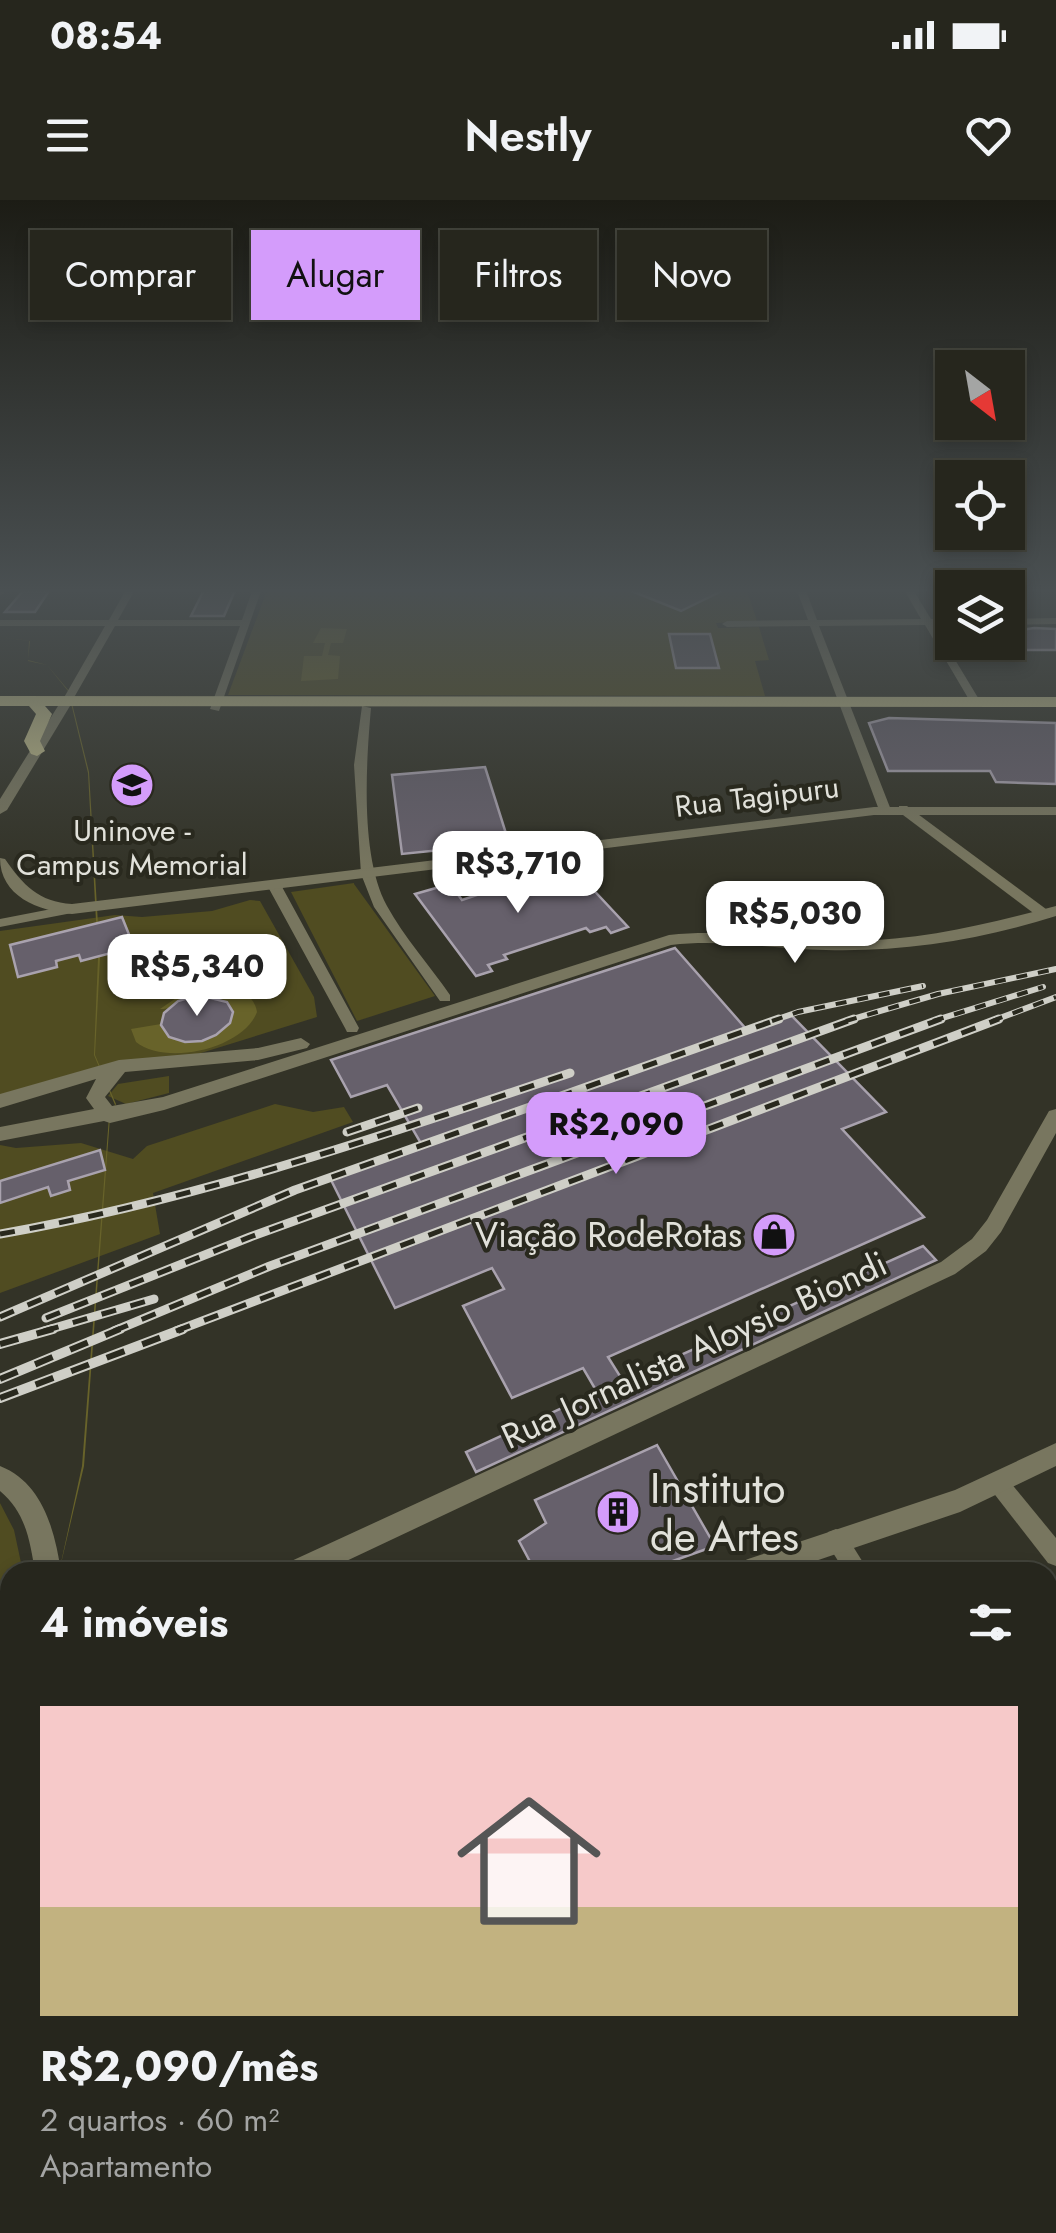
<!DOCTYPE html>
<html lang="pt">
<head>
<meta charset="utf-8">
<style>
	:root { --surface:#26261d; --page:#32322a; --text:#f1f3f6; --muted:#a4a5a4; --line:#42433b; --accent:#d49cfb }
	body { margin:0; font-family:Jost,sans-serif; background:var(--page); color:var(--text); height:100vh; display:flex; flex-direction:column; font-size:38px; white-space:nowrap }
	* { box-sizing:border-box; margin:0 }
	p { font-size:32px; color:var(--muted) }
	.icon { flex:none; width:55px; height:55px; fill:none; stroke:currentColor; stroke-width:2; stroke-linecap:round; stroke-linejoin:round }
	.map { position:relative; flex:1; overflow:hidden }
	.panel { position:absolute; left:0px; top:1362px; width:1058px; height:672px; display:flex; flex-direction:column; background:var(--surface); border-radius:30px 30px 0 0; box-shadow:0 5px 15px #0003,0 0 0 2px var(--line) }
	.panel>* { flex:none }
	.guide { position:absolute; left:30px; top:30px; width:998px; height:90px; display:flex; gap:20px }
	.needle { width:65px; rotate:149deg }
	.tools { position:absolute; left:935px; top:150px; display:grid; gap:20px }
	.tools a { display:grid; place-items:center; width:90px; height:90px; border-radius:0px; background:var(--surface); box-shadow:0 5px 15px #0003,0 0 0 2px var(--line); font-size:50px }
	.price { position:absolute; translate:-50% -85px; padding:0 22px; border-radius:20px; background:#fff; color:#222; font-size:32px; line-height:65px; filter:drop-shadow(0 2px 5px #0008) }
	.price::after { content:''; position:absolute; left:50%; top:60px; width:30px; height:22px; margin-left:-15px; background:inherit; clip-path:polygon(0 0,100% 0,50% 100%) }
	.price.on { background:var(--accent); color:#111 }
	ul { padding:0; list-style:none }
	li { display:grid; align-content:center; gap:20px; height:530px; padding:0 40px }
	li span { display:grid; place-items:center; height:310px; border-radius:0px; color:#555 }
	li>.icon { margin-inline-start:auto }
	span .icon { width:180px; height:180px; fill:#fffc; stroke-width:1 }
	li b { font-size:42px }
	h2 { display:flex; justify-content:space-between; align-items:center; height:120px; padding:0 40px; font-size:42px }
	.chip { padding:0 35px; border-radius:0px; background:var(--surface); box-shadow:0 5px 15px #0003,0 0 0 2px var(--line); font-size:35px; line-height:90px }
	.chip.on { background:var(--accent); color:#111 }
	.status { display:flex; justify-content:space-between; align-items:center; height:70px; padding:0 50px; background:var(--surface); direction:ltr }
	.status svg { height:28px; fill:currentColor }
	header { display:flex; justify-content:space-between; align-items:center; height:130px; padding:0 40px; background:var(--surface); font-size:45px; font-weight:600 }
	.map>svg:first-child { display:block }
	.green { fill:#504c21 }
	.water { fill:#68632a }
	.building { fill:#66606b; stroke:#a9a2ae; stroke-width:2.5 }
	.lines { fill:none; stroke-linecap:round; stroke-linejoin:round }
	.minor { fill:#78765f; fill-rule:evenodd }
	.tertiary { fill:#78765f; fill-rule:evenodd }
	.primary { fill:#beba89; fill-rule:evenodd }
	.rail-far2-casing { stroke:#cfcfc7; stroke-width:6 }
	.rail-far1-casing { stroke:#cfcfc7; stroke-width:9 }
	.rail-casing { stroke:#cfcfc7; stroke-width:10 }
	.rail-far2 { stroke:#29291e; stroke-width:4; stroke-dasharray:11; stroke-linecap:butt }
	.rail-far1 { stroke:#29291e; stroke-width:5; stroke-dasharray:15; stroke-linecap:butt }
	.rail { stroke:#29291e; stroke-width:6; stroke-dasharray:19; stroke-linecap:butt }
	.labels { text-anchor:middle; stroke-width:8; stroke-linejoin:round; paint-order:stroke }
	.far-street-label { font-size:30px; fill:#e1e1da; stroke:#29291e }
	.far-poi-label { font-size:30px; fill:#e1e1da; stroke:#29291e }
	.poi-label { font-size:35px; fill:#e1e1da; stroke:#29291e; text-anchor:end }
	.street-label { font-size:35px; fill:#e1e1da; stroke:#29291e }
	.near-poi-label { font-size:42px; fill:#e1e1da; stroke:#29291e; text-anchor:start }
</style>
</head>
<body>
<div class="status"><b>08:54</b><svg viewBox="0 0 49 12"><path d="M0 12V9h3v3zM5 12V6h3v6zM10 12V3h3v9zM15 12V0h3v12zM26 1h20v11H26zM47 4h2v5h-2z"/></svg></div>
<header><svg class="icon" aria-label="menu" viewBox="0 0 24 24"><path d="M4 6h16M4 12h16M4 18h16"/></svg>Nestly<svg class="icon" aria-label="heart" viewBox="0 0 24 24"><path d="M12 20l-8-8c-3-5 5-10 8-4 3-6 11-1 8 4z"/></svg></header>
<div class="map">
<svg width="1056" height="2033" viewBox="0 0 1056 2033">
	<rect width="100%" height="100%" fill="#333327"/>
	<!-- green -->
	<g class="green">
		<polygon points="268,388 746,388 757,421 716,423 718,428 759,427 769,460 755,461 765,496 228,495"/>
		<polygon points="354,683 354,684 435,796 357,821 291,692"/>
		<polygon points="250,700 260,701 314,797 317,817 201,853 0,896 0,731 115,715 142,717 212,711"/>
		<polygon points="169,876 169,893 126,904 108,896 118,884"/>
		<polygon points="275,904 313,912 344,907 353,922 153,993 160,1034 0,1093 0,945 16,948 81,943 133,959 147,946"/>
		<polygon points="0,1303 14,1330 23,1372 10,1372 10,1395 0,1391"/>
	</g>
	<!-- water -->
	<g class="water">
		<polygon points="321,428 347,429 343,443 331,443 328,455 340,456 338,479 301,481 304,456 322,456 325,443 313,443"/>
		<polygon points="0,437 30,441 28,460 47,465 69,491 89,572 100,758 95,855 116,904 110,917 84,1266 59,1372 82,1266 109,917 115,905 94,855 98,758 88,573 68,491 47,465 28,461 29,441"/>
		<path d="M216,787C234,787 254,792 257,812C243,849 166,866 136,842L131,829L161,824C176,854 231,843 232,810C210,774 182,810 160,809L182,794Z"/>
	</g>
	<!-- building -->
	<g class="building">
		<polygon points="205,388 236,388 224,416 191,416"/>
		<polygon points="624,388 728,388 681,411"/>
		<polygon points="23,391 49,391 35,412 5,412"/>
		<polygon points="1034,428 1056,429 1056,450 1020,450 1008,432"/>
		<polygon points="669,434 710,434 719,468 676,468"/>
		<polygon points="889,518 1056,523 1056,584 996,582 990,571 888,571 869,523"/>
		<polygon points="485,567 509,643 402,654 392,575"/>
		<polygon points="572,667 628,727 611,733 606,727 590,732 586,728 504,755 507,759 488,765 492,771 476,776 415,694 450,684 462,700 551,670"/>
		<polygon points="122,717 134,747 81,761 79,755 56,761 57,767 18,777 10,745"/>
		<polygon points="675,748 747,830 790,814 886,912 842,929 924,1017 608,1157 623,1181 923,1046 936,1060 476,1272 466,1252 597,1192 583,1168 512,1198 463,1106 504,1089 492,1068 395,1108 330,978 422,945 387,885 351,897 331,860"/>
		<polygon points="198,795 227,802 233,812 230,823 216,835 202,841 185,842 169,837 161,825 164,813 178,801"/>
		<polygon points="100,950 105,970 68,981 70,990 51,996 48,987 0,1003 0,981"/>
		<polygon points="657,1245 715,1346 642,1372 548,1372 546,1368 535,1371 519,1341 546,1323 535,1300"/>
	</g>
	<g class="lines">
		<!-- minor -->
		<g class="minor">
			<polygon points="0,388 6,388 3,394 0,395"/>
			<polygon points="127,388 136,388 118,420 242,420 253,388 262,388 219,511 210,509 240,426 115,426 72,501 67,504 62,501 105,426 0,426 0,420 109,420"/>
			<polygon points="796,388 805,388 817,420 921,419 903,388 912,388 931,419 952,419 952,425 934,425 980,501 979,503 971,503 925,425 819,426 891,610 889,613 879,610 810,426 727,427 722,424 727,421 808,420"/>
			<polygon points="1056,418 1056,424 1008,425 1008,419"/>
			<path d="M362,506L371,508C366,564 360,657 387,706C404,737 430,766 450,795V801H440L374,707L361,674L354,565Z"/>
			<polygon points="899,606 907,606 1050,712 1050,718 1040,718 899,612"/>
			<polygon points="274,681 281,685 359,828 357,832 347,832 345,828 267,685"/>
			<polygon points="72,705 79,709 77,712 0,727 0,719"/>
			<polygon points="999,1274 1006,1277 1056,1338 1056,1366 1048,1363 992,1291 988,1284 992,1277"/>
			<polygon points="836,1329 844,1332 869,1372 845,1372 825,1340 828,1332"/>
			<polygon points="1048,1638 1056,1641 1056,1677 1048,1674"/>
			<polygon points="1048,1701 1056,1704 1056,1731 1048,1728"/>
		</g>
		<!-- tertiary -->
		<g class="tertiary">
			<polygon points="63,498 73,501 7,610 0,614 0,599"/>
			<path d="M874,607H1056V615H874L72,714C38,711 0,696 0,658L5,659C23,685 39,702 72,704Z"/>
			<path d="M1056,706V716C981,740 905,752 826,750C774,749 723,739 671,745L164,910L110,923L104,921L0,941V927L94,909L86,898L96,879L0,908V894L119,860L258,848L301,838L310,844L307,848L258,860L125,872L105,897L112,906L163,897L669,735C730,728 791,741 853,741C923,740 988,724 1056,706Z"/>
			<polygon points="1056,909 1056,933 1001,1032 986,1051 955,1074 323,1372 283,1372 287,1363 941,1062 972,1039 987,1020 1049,911"/>
			<polygon points="1056,1243 1056,1266 960,1312 783,1372 735,1372 739,1363 748,1359 955,1290"/>
			<path d="M0,1266C43,1283 55,1331 61,1372H35C30,1341 26,1313 0,1291Z"/>
			<polygon points="0,1407 10,1411 10,1438 0,1434"/>
			<polygon points="1048,1955 1056,1958 1056,1994 1048,1991"/>
			<polygon points="189,2025 225,2025 227,2033 191,2033"/>
			<polygon points="690,2025 726,2025 723,2033 687,2033"/>
		</g>
		<!-- primary -->
		<polygon class="primary" points="0,496 1056,497 1056,507 45,506 52,514 40,541 45,551 37,556 31,554 24,541 36,514 29,506 0,506"/>
		<defs>
			<g id="rail-far2">
				<polyline points="772,821 798,812 923,786"/>
				<polyline points="846,821 938,794 1056,769"/>
				<polyline points="933,821 1043,787"/>
				<polyline points="992,821 1056,797"/>
			</g>
			<g id="rail-far1">
				<polyline points="347,932 418,908"/>
				<path d="M0,1034C196,1000 382,936 570,873"/>
				<polyline points="0,1117 295,990 779,819"/>
				<polyline points="46,1118 250,1037 854,819"/>
				<polyline points="44,1131 154,1099"/>
				<polyline points="114,1131 270,1066 941,819"/>
				<polyline points="176,1131 999,819"/>
			</g>
			<g id="rail">
				<polyline points="0,1144 53,1129"/>
				<polyline points="0,1179 120,1129"/>
				<polyline points="0,1198 183,1129"/>
			</g>
		</defs>
		<!-- rail-far2 casing -->
		<use href="#rail-far2" class="rail-far2-casing"/>
		<!-- rail-far1 casing -->
		<use href="#rail-far1" class="rail-far1-casing"/>
		<!-- rail casing -->
		<use href="#rail" class="rail-casing"/>
		<!-- rail-far2 -->
		<use href="#rail-far2" class="rail-far2"/>
		<!-- rail-far1 -->
		<use href="#rail-far1" class="rail-far1"/>
		<!-- rail -->
		<use href="#rail" class="rail"/>
	</g>
	<!-- sky -->
	<linearGradient id="sky" x2="0" y2="1"><stop stop-color="#1c1c15"/><stop offset="0.58" stop-color="#4a5052"/><stop offset="1" stop-color="#4a5052" stop-opacity="0"/></linearGradient>
	<rect width="1056" height="673" fill="url(#sky)"/>
	<!-- icons -->
	<defs>
		<symbol id="university-disc" viewBox="-11 -11 22 22"><circle r="9.5" fill="#d49cfb" stroke="#29291e"/><path d="M0-5L7-2L0 1L-7-2ZM-4 1L0 2.5L4 1V4Q0 6-4 4Z" fill="#111"/></symbol>
		<symbol id="shop-disc" viewBox="-11 -11 22 22"><circle r="9.5" fill="#d49cfb" stroke="#29291e"/><path d="M-5-2.5h2.3a2.7 3.5 0 0 1 5.4 0H5L5.5 6h-11ZM-1.5-2.5h3a1.5 2.3 0 0 0-3 0Z" fill="#111"/></symbol>
		<symbol id="building-disc" viewBox="-11 -11 22 22"><circle r="9.5" fill="#d49cfb" stroke="#29291e"/><path d="M-4-6H4V6H1V3H-1V6H-4ZM-2.5-4.3h1.7v1.8h-1.7ZM.8-4.3h1.7v1.8H.8ZM-2.5-1h1.7V.8h-1.7ZM.8-1h1.7V.8H.8Z" fill="#111"/></symbol>
	</defs>
	<g fill-rule="evenodd">
		<use href="#university-disc" x="107" y="560" width="50" height="50"/>
		<use href="#shop-disc" x="749" y="1010" width="50" height="50"/>
		<use href="#building-disc" x="593" y="1287" width="50" height="50"/>
	</g>
	<g class="labels">
		<!-- far-street labels -->
		<g class="far-street-label">
			<text transform="translate(757 597) rotate(-7)" y="10">Rua Tagipuru</text>
		</g>
		<!-- far-poi labels -->
		<g class="far-poi-label">
			<text x="132" y="641">Uninove -<tspan x="132" dy="34">Campus Memorial</tspan></text>
		</g>
		<!-- poi labels -->
		<g class="poi-label">
			<text x="742" y="1047">Viação RodeRotas</text>
		</g>
		<!-- street labels -->
		<g class="street-label">
			<text transform="translate(694 1150) rotate(-25)" y="12">Rua Jornalista Aloysio Biondi</text>
		</g>
		<!-- near-poi labels -->
		<g class="near-poi-label">
			<text x="650" y="1303">Instituto<tspan x="650" dy="48">de Artes</tspan></text>
		</g>
	</g>
</svg>
<div class="tools">
<a><svg class="needle" viewBox="-14 -14 28 28"><path d="M0-13l5 13h-10z" fill="#e53935"/><path d="M0 13l5-13h-10z" fill="#a4a5a4"/></svg></a>
<a><svg class="icon" aria-label="locate" viewBox="0 0 24 24"><circle cx="12" cy="12" r="6"/><path d="M12 2v4M12 18v4M2 12h4M18 12h4"/></svg></a>
<a><svg class="icon" aria-label="layers" viewBox="0 0 24 24"><path d="M12 4l9 5-9 5-9-5zM3 14l9 5 9-5"/></svg></a>
</div>
<b class="price" style="left:518px;top:716px">R$3,710</b>
<b class="price" style="left:795px;top:766px">R$5,030</b>
<b class="price" style="left:197px;top:819px">R$5,340</b>
<b class="price on" style="left:616px;top:977px">R$2,090</b>
<div class="guide">
<a class="chip">Comprar</a>
<a class="chip on">Alugar</a>
<a class="chip">Filtros</a>
<a class="chip">Novo</a>
</div>
<section class="panel">
<h2>4 imóveis<svg class="icon" aria-label="filters" viewBox="0 0 24 24"><path d="M4 7h16M4 17h16"/><circle cx="9" cy="7" r="2"/><circle cx="15" cy="17" r="2"/></svg></h2>
<ul>
<li><span style="background:linear-gradient(#f6c9c9 65%,#c2b280 0)"><svg class="icon" aria-label="home" viewBox="0 0 24 24"><path d="M3 11l9-7 9 7M6 9v11h12V9"/></svg></span><div><b>R$2,090/mês</b><p>2 quartos · 60 m²</p><p>Apartamento</p></div></li>
</ul>
</section>
</div>
</body>
</html>
